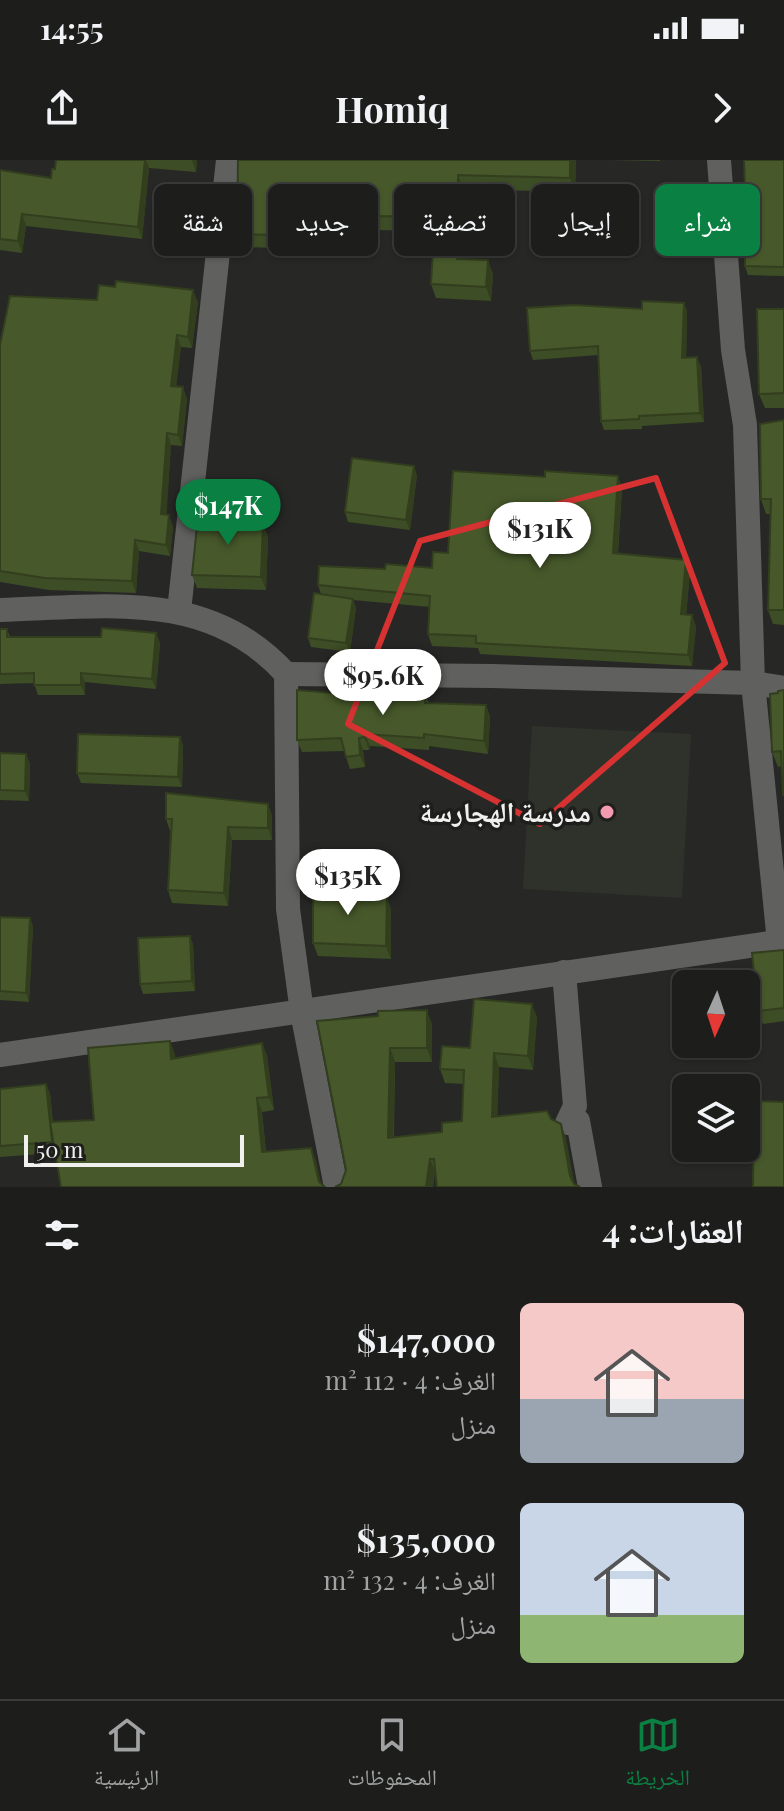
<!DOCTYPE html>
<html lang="ar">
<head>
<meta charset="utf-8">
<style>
	:root { --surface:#1d1e1c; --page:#252725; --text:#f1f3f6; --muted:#a0a2a3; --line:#3b3c3b; --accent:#0b8043 }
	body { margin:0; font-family:"Playfair Display","Noto Naskh Arabic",serif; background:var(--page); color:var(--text); direction:rtl; height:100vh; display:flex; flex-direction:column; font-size:30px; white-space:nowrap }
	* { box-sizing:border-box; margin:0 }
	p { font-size:26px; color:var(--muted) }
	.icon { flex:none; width:44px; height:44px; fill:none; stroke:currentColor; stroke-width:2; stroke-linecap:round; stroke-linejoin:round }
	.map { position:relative; height:1027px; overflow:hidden; direction:ltr }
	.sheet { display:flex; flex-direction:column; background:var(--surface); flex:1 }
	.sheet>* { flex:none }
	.guide { position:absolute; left:24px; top:24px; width:736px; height:72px; direction:rtl; display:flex; gap:16px }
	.needle { width:52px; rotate:183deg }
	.buttons { position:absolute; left:672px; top:810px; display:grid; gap:16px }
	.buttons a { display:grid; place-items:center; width:88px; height:88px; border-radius:12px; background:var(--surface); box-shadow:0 2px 6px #0004,0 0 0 2px var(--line); font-size:40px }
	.scale { position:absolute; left:24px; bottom:20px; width:220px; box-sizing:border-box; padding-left:8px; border:4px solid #f0f1ef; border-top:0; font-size:22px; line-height:28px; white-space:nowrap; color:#f0f1ef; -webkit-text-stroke:6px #1e1f1c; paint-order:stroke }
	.price { position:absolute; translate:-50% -68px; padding:0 18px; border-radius:28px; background:#fff; color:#222; font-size:26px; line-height:52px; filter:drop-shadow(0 2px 4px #0008) }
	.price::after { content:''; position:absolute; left:50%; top:48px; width:24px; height:18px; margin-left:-12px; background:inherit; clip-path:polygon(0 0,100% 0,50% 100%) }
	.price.active { background:var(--accent); color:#fff }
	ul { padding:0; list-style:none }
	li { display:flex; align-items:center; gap:24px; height:200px; padding:0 40px }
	li span { display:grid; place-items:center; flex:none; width:224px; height:160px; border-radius:12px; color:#555 }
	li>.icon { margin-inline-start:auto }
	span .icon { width:96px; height:96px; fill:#fffc; stroke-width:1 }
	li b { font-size:34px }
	h2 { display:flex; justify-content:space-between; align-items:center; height:96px; padding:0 40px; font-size:34px }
	.pill { padding:0 28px; border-radius:12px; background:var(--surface); box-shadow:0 2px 6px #0004,0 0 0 2px var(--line); font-size:28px; line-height:72px }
	.pill.active { background:var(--accent); color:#fff }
	.status { display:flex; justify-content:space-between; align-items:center; height:56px; padding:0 40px; background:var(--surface); direction:ltr }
	.status svg { height:22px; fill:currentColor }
	header { display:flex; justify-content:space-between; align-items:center; height:104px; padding:0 40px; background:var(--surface); font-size:36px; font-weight:700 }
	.tabs { display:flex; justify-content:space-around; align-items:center; height:112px; border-top:2px solid var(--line); background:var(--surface); font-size:22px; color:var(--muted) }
	.tabs a { display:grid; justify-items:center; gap:4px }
	.tabs .active { color:var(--accent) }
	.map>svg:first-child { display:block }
	.built { fill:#2f322a }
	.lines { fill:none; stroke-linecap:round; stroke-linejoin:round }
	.minor { stroke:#60605f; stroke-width:24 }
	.wall { fill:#3d4d25 }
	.shaded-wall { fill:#323e1e }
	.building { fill:#47592b; stroke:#323e1e; stroke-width:2 }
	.marked { fill:none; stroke:#d73232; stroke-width:6; stroke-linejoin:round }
	.poi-dot { fill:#f29ab0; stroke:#1e1f1c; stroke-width:3 }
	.labels { text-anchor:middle; stroke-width:7; stroke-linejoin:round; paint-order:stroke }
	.poi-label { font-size:28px; font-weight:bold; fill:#f0f1ef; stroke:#1e1f1c; text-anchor:end }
</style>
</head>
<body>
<div class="status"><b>14:55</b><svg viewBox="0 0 49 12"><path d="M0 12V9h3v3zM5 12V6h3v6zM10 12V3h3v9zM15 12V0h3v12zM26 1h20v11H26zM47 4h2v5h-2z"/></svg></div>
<header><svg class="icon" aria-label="forward" viewBox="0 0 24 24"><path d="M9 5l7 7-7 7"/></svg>Homiq<svg class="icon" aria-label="share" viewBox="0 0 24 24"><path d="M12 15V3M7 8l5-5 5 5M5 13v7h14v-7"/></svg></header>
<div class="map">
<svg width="784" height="1027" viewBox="0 0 784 1027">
	<rect width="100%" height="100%" fill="#272826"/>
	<!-- built -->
	<polygon class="built" points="532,566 691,574 682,738 523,729"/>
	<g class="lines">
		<!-- minor -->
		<g class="minor">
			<polyline points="719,0 733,190 745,265 753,523 779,782"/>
			<path d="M0,450C103,447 209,428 286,514L288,749L302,852L336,1027"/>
			<polyline points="179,451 228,0"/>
			<polyline points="286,514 492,516 753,523 784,528"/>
			<polyline points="564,812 575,946 567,963 578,961 590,1027"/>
			<polyline points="0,895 784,781"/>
		</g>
	</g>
	<!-- wall -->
	<g class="wall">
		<polygon points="56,0 197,0 196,12 149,8 142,79 26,66 22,93 0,90 0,10 51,18 55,9"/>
		<polygon points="238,0 576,0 575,32 463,29 462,99 493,114 491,141 436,138 431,124 434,71 377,70 376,91 242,87 237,74"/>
		<polygon points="608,0 660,0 660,1"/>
		<polygon points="784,0 784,116 748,115 745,106 745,65 739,65 735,55"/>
		<polygon points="97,140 198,142 192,188 181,187 176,226 187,239 182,286 171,285 166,355 173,367 170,396 139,391 136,433 49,430 0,422 0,185"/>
		<polygon points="684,143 687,152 686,198 701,206 704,262 642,266 642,269 604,270 601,261 598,195 533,200 530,191 642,149"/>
		<polygon points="784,149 784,248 765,248 759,234"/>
		<polygon points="784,260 784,465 773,464 768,450 771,354 766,354 761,339"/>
		<polygon points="417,315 410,370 348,362 345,352"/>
		<polygon points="622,328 618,394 690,412 686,455 692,455 696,467 692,506 480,494 478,488 432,486 428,474 430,447 353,440 356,448 350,492 311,487 308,478 321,434 318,425 385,409 432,408 448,393"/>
		<polygon points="248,364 263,364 268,377 266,430 197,428 192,415"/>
		<polygon points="0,469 7,469 10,477 101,477 156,473 160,483 156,529 85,522 85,535 38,535 34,523 0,524"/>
		<polygon points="354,527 357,534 426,535 429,543 486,545 490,557 488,594 429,586 429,590 370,586 369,590 363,590 365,607 350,609 344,591 302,592 297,580 331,533"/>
		<polygon points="784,530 784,638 781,606 778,607 772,592 778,533"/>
		<polygon points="180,577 183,586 182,627 81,623 77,613"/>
		<polygon points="0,593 26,594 30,604 29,641 0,640"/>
		<polygon points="268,644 272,656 272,680 232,680 228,746 172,743 168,730 170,671 166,659"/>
		<polygon points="347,721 352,738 387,737 391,750 391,799 318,796 313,783"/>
		<polygon points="0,757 30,758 33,767 29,842 0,840"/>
		<polygon points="190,776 193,785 195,831 143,834 140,824"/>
		<polygon points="784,790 784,861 763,864 758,851"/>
		<polygon points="537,857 533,910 499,907 497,957 551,959 566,978 435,1012 433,1027 335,1027 341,1024 346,1010 317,861 432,864 432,902 395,902 394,977 442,972 462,961 464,924 445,923 440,909 470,888"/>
		<polygon points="262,883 267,896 274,950 262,952 266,991 311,988 316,1001 55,993 0,997 0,929 46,924 50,934 53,962 94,960 175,894 175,898"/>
	</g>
	<!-- shaded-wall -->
	<g class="shaded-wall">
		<polygon points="145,0 146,0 149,8 142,79 138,67"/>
		<polygon points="192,0 197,0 196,12"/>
		<polygon points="570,0 576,0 575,32 570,18"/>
		<polygon points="458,15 463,29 462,113 457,99"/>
		<polygon points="22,54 26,66 22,93 18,81"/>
		<polygon points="372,56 377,70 376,91 371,77"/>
		<polygon points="488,100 493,114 491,141 486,127"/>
		<polygon points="193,130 198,142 192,188 188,177"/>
		<polygon points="684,143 687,152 686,207 682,198"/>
		<polygon points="177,175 181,187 175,237 171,226"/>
		<polygon points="697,197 701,206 704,262 700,253"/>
		<polygon points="183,227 187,239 182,286 178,275"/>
		<polygon points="167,273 171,285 166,365 161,354"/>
		<polygon points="414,306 417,315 410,370 406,360"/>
		<polygon points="618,316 622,328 617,405 613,393"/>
		<polygon points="169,355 173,367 170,396 166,385"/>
		<polygon points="263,364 268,377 266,430 261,417"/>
		<polygon points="135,380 139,391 136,433 132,421"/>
		<polygon points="686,400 690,412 685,466 681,454"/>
		<polygon points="353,439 356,448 350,492 346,483"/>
		<polygon points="692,455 696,467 692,506 688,495"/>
		<polygon points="156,473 160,483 156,529 152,519"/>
		<polygon points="81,513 85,522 85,535 81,525"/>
		<polygon points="486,545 490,557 488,594 484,581"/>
		<polygon points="365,574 370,586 369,590 364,577"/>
		<polygon points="180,577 183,586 182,627 178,617"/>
		<polygon points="359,578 363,590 365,607 360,595"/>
		<polygon points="26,594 30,604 29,641 25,631"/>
		<polygon points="268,644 272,656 272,680 268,668"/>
		<polygon points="228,667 232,680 228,746 224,733"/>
		<polygon points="347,721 352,734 352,751 347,738"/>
		<polygon points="387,737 391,750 391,799 386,786"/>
		<polygon points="30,758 33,767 29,842 26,833"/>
		<polygon points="190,776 193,785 195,831 192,821"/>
		<polygon points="532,844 537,857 533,910 528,896"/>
		<polygon points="427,850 432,864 432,902 427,888"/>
		<polygon points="170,881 175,894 176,912 171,899"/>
		<polygon points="262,883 267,896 274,950 269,937"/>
		<polygon points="390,888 395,902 393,991 388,978"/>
		<polygon points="494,893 499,907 497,971 492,957"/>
		<polygon points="46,924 50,934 56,993 52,982"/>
		<polygon points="257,938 262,952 267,1005 262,992"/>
		<polygon points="561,964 566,978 575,1027 570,1016"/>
		<polygon points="311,988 316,1001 322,1027 321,1027"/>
		<polygon points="430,999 435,1012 433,1027 426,1027"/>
	</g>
	<!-- building -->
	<g class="building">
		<polygon points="56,0 145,0 138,67 22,54 18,81 0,79 0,10 51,18 52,9 55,9"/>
		<polygon points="238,0 570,0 570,18 458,15 457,99 488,100 486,127 431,124 435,57 372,56 371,77 237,74"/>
		<polygon points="744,0 784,0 784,107 745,106 745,56 735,55 734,29 745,29"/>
		<polygon points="116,121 193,130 188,177 177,175 171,226 183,227 178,275 167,273 161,354 169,355 166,385 135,380 132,421 45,418 0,411 0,185 10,136 97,140 99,125 115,127"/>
		<polygon points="642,141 684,143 682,198 697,197 700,253 639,256 639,259 601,261 598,186 530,191 527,148 573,145 642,149"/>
		<polygon points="757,149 784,149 784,233 759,234"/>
		<polygon points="784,260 784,450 768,450 771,339 761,339 760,264"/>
		<polygon points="352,298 414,306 406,360 345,352"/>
		<polygon points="453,311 545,317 545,311 618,316 613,393 686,400 681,454 692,455 688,495 476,483 476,476 428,474 430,436 318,425 319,406 385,409 386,404 432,408 433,392 448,393"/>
		<polygon points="245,354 245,364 263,364 261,417 192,415 198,357"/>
		<polygon points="314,433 353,439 346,483 308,478"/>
		<polygon points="102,468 156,473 152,519 81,513 81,525 34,525 34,513 0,514 0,469 7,469 7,477 101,477"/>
		<polygon points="330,527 354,527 355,534 426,535 425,543 486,545 484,581 424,574 424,578 365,574 364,577 359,578 360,595 346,597 341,578 297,580 297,530 331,533"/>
		<polygon points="784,530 784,635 783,635 781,591 772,592 770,534 778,533 778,531"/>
		<polygon points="78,574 180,577 178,617 77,613"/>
		<polygon points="0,593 26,594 25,631 0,630"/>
		<polygon points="166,633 268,644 268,668 228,667 224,733 168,730 172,659 166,659"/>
		<polygon points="347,721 347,738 387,737 386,786 313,783 313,723"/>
		<polygon points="0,757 30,758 26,833 0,831"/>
		<polygon points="190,776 192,821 140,824 138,778"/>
		<polygon points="784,790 784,848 758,851 752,793"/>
		<polygon points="474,839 532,844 528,896 494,893 492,957 547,951 551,959 561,964 570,1016 574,1024 580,1027 437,1027 434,999 430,999 426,1027 335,1027 341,1024 346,1010 317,861 378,856 378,851 427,850 427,888 390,888 388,978 442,972 442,963 462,961 464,910 440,909 442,886 470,888"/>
		<polygon points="170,881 171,899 262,883 269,937 257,938 262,992 311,988 319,1022 325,1027 61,1027 50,962 94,960 88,888"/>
		<polygon points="46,924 52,982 0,986 0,929"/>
		<polygon points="754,941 784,942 784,1027 753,1027"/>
	</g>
	<!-- marked area -->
	<path class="marked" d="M656,318L725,503L540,664L348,564L420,381Z"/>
	<!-- markers -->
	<circle class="poi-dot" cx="607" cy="652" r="8"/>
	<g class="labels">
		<!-- poi labels -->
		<g class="poi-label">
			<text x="591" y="662">مدرسة الهجارسة</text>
		</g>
	</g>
</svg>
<div class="buttons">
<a><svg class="needle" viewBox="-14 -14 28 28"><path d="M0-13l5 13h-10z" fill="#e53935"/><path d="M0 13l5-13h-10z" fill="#a0a2a3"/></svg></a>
<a><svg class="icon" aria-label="layers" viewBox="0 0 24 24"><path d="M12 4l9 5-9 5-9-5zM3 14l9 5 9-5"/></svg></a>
</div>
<div class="scale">50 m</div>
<b class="price active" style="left:228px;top:387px">$147K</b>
<b class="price" style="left:540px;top:410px">$131K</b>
<b class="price" style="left:383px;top:557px">$95.6K</b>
<b class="price" style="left:348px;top:757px">$135K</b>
<div class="guide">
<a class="pill active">شراء</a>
<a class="pill">إيجار</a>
<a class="pill">تصفية</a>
<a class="pill">جديد</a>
<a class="pill">شقة</a>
</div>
</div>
<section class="sheet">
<h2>العقارات: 4<svg class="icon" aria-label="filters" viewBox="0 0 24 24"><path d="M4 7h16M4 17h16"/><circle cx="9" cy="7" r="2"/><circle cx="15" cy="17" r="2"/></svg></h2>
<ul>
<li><span style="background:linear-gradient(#f6c9c9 60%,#9aa5b1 0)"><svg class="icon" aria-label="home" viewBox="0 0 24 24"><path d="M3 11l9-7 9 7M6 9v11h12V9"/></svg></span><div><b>$147,000</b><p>الغرف: 4 · 112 m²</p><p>منزل</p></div></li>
<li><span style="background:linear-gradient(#c9d6e8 70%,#8fb573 0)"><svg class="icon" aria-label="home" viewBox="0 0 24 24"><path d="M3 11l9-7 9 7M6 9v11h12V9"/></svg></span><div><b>$135,000</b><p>الغرف: 4 · 132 m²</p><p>منزل</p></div></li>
</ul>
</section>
<nav class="tabs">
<a class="active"><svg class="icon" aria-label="map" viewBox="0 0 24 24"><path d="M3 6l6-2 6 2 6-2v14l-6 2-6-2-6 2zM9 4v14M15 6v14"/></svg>الخريطة</a>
<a><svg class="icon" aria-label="saved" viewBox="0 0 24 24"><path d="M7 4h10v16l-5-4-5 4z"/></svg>المحفوظات</a>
<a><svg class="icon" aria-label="home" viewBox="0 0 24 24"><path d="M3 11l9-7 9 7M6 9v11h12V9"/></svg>الرئيسية</a>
</nav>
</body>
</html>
